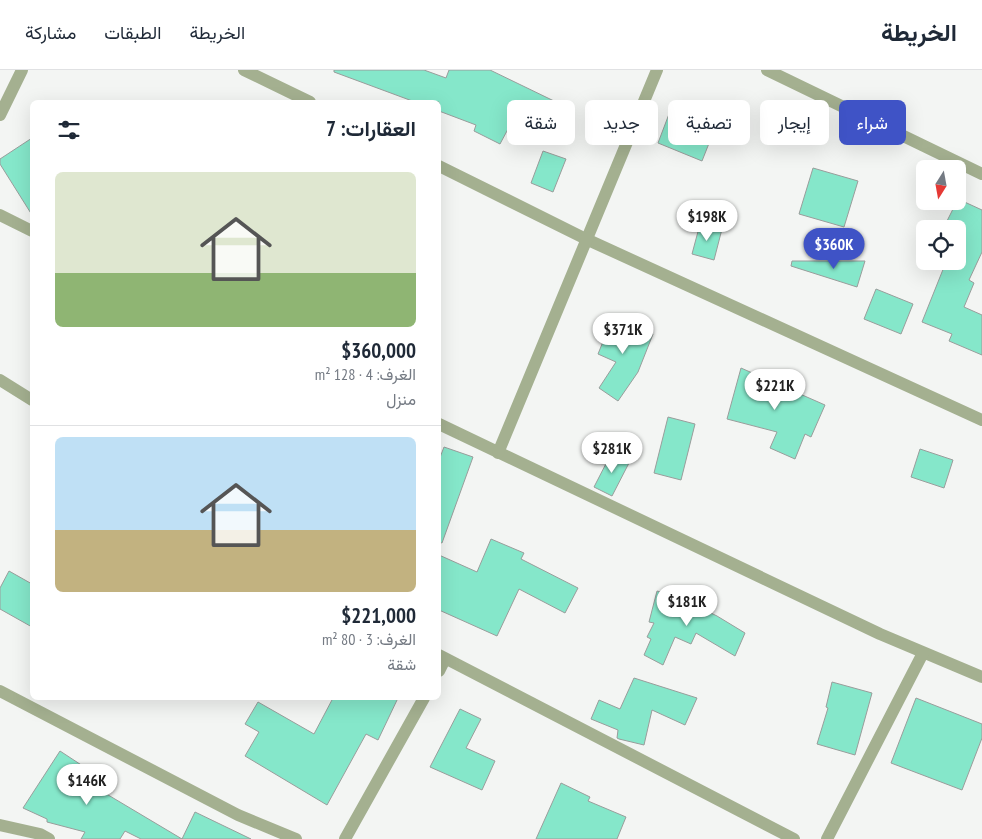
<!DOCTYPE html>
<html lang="ar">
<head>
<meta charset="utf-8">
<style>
	:root { --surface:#fff; --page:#f2f2f3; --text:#1f2937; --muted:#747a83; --line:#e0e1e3; --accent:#3f53c6 }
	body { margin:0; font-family:"PT Sans Narrow",Vazirmatn,sans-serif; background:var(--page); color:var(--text); direction:rtl; height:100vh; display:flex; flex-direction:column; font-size:19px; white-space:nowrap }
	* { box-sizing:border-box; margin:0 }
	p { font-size:16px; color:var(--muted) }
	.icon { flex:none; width:28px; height:28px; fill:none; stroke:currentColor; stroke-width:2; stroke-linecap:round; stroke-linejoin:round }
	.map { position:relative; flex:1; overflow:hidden; direction:ltr }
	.sheet { position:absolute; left:30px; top:30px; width:411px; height:600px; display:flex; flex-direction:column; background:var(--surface); border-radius:8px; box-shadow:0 5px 20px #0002; direction:rtl }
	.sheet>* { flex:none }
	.guide { position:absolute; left:456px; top:30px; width:450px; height:45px; direction:rtl; display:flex; gap:10px }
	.needle { width:32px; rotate:191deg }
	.buttons { position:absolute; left:916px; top:90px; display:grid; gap:10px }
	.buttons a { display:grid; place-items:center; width:50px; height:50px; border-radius:8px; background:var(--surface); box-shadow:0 5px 20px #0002; font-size:25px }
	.price { position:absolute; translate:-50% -42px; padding:0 11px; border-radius:18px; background:#fff; color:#222; font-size:16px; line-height:32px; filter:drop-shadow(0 1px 2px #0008) }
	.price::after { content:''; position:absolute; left:50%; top:30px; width:15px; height:11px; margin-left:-8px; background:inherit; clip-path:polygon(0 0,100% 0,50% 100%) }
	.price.on { background:var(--accent); color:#fff }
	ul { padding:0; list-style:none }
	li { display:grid; align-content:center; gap:10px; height:265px; padding:0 25px }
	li+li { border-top:1px solid var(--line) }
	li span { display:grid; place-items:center; height:155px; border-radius:8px; color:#555 }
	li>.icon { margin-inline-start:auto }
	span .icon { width:90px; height:90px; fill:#fffc; stroke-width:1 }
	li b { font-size:21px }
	h2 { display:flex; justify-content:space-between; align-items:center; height:60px; padding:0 25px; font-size:21px }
	.chip { padding:0 18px; border-radius:8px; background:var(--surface); box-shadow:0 5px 20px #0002; font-size:18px; line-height:45px }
	.chip.on { background:var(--accent); color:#fff }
	header { display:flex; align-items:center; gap:30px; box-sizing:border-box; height:70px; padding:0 25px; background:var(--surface); border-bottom:1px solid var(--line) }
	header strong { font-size:24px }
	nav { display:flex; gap:28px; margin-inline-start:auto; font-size:18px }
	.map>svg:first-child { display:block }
	.building { fill:#85e7ca; stroke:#999d9b }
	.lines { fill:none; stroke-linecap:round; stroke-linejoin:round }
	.street { stroke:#a4b090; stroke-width:12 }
</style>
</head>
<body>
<header>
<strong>الخريطة</strong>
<nav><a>الخريطة</a><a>الطبقات</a><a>مشاركة</a></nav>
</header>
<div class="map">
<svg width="982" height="769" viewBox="0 0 982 769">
	<rect width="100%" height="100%" fill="#f3f5f3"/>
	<!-- building -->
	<g class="building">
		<polygon points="334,0 424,0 446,8 449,0 490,0 554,31 534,71 508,59 500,74 474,61 476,55 439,41 439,32 415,32 334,2"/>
		<polygon points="698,34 721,43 702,91 658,73 669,44 691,53"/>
		<polygon points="32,68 32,145 0,94 0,89"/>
		<polygon points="543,81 566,89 553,122 531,113"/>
		<polygon points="813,98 858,111 844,157 799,144"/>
		<polygon points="958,129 982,140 982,182 969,210 974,213 964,237 982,245 982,285 949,271 952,264 922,252 944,197 932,191 958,191 958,159 943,159"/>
		<polygon points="700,154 722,159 714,190 692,184"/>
		<polygon points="792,191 865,191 857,217 791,196"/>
		<polygon points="876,219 913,234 901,264 864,249"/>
		<polygon points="613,247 653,264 638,302 618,331 599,318 616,292 598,284"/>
		<polygon points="741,298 825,335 811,367 805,364 795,389 770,378 777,362 727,349"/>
		<polygon points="668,347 695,354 681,410 654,403"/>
		<polygon points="444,377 473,387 442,473 439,472 439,390"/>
		<polygon points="920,379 953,390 944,418 911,407"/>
		<polygon points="612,382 630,391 612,426 594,417"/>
		<polygon points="491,469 524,483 521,489 578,518 565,543 519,519 497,566 439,540 439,485 477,502"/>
		<polygon points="9,501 32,514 32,557 0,539 0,518"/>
		<polygon points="657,521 684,528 684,530 717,546 745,563 735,586 696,563 691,574 675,567 663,595 644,585 651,569 647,567 654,553 649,552"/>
		<polygon points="634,608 697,628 685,655 652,640 644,675 619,669 617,668 618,660 591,649 599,630 620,639"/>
		<polygon points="832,612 872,623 855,685 817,674 828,638 826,637"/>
		<polygon points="333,628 398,628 378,670 366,664 327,735 245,686 259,662 245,654 258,632 314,664"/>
		<polygon points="916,628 982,654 982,668 962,720 891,693"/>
		<polygon points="460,639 481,649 466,678 495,691 482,720 430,697"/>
		<polygon points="60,681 89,700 83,710 182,769 141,769 125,761 120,769 81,769 85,762 47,752 47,749 23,738"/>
		<polygon points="561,713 590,727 588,731 626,747 617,769 536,769"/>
		<polygon points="195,742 251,769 182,769"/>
	</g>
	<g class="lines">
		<!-- street -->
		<g class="street">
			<polyline points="244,0 310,32"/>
			<polyline points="767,0 982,104"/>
			<polyline points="0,45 22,0"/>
			<polyline points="439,96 586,169 982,350"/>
			<polyline points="0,145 32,161"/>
			<polyline points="0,310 32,330"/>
			<polyline points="439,354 880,564 982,607"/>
			<polyline points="498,383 657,0"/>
			<polyline points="439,585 794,769"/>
			<polyline points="439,601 445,589"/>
			<polyline points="0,621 238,745 296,769"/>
			<polyline points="0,755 40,764 49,769"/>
			<polyline points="345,769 424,628"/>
			<polyline points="827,769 923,583"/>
		</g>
	</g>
</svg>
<div class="buttons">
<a><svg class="needle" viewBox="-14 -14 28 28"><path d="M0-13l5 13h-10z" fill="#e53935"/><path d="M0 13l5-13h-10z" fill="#747a83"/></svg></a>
<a><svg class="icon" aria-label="locate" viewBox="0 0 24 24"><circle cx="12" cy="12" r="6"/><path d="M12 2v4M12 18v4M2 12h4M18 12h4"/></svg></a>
</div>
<b class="price" style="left:707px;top:172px">$198K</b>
<b class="price on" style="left:834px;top:200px">$360K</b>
<b class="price" style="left:623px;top:285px">$371K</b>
<b class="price" style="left:775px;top:341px">$221K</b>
<b class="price" style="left:612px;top:404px">$281K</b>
<b class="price" style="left:687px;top:557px">$181K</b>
<b class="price" style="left:87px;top:736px">$146K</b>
<div class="guide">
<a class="chip on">شراء</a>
<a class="chip">إيجار</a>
<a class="chip">تصفية</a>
<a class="chip">جديد</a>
<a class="chip">شقة</a>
</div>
<section class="sheet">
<h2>العقارات: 7<svg class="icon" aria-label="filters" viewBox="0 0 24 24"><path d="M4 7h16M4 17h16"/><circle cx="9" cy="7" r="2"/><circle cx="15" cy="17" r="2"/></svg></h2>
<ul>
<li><span style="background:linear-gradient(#dfe7d0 65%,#8fb573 0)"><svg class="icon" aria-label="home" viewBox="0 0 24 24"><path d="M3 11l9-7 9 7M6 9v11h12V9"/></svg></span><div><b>$360,000</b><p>الغرف: 4 · 128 m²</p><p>منزل</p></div></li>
<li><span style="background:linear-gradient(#bfe0f5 60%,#c2b280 0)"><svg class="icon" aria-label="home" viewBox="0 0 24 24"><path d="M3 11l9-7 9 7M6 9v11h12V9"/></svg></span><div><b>$221,000</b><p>الغرف: 3 · 80 m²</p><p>شقة</p></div></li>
</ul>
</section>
</div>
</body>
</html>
